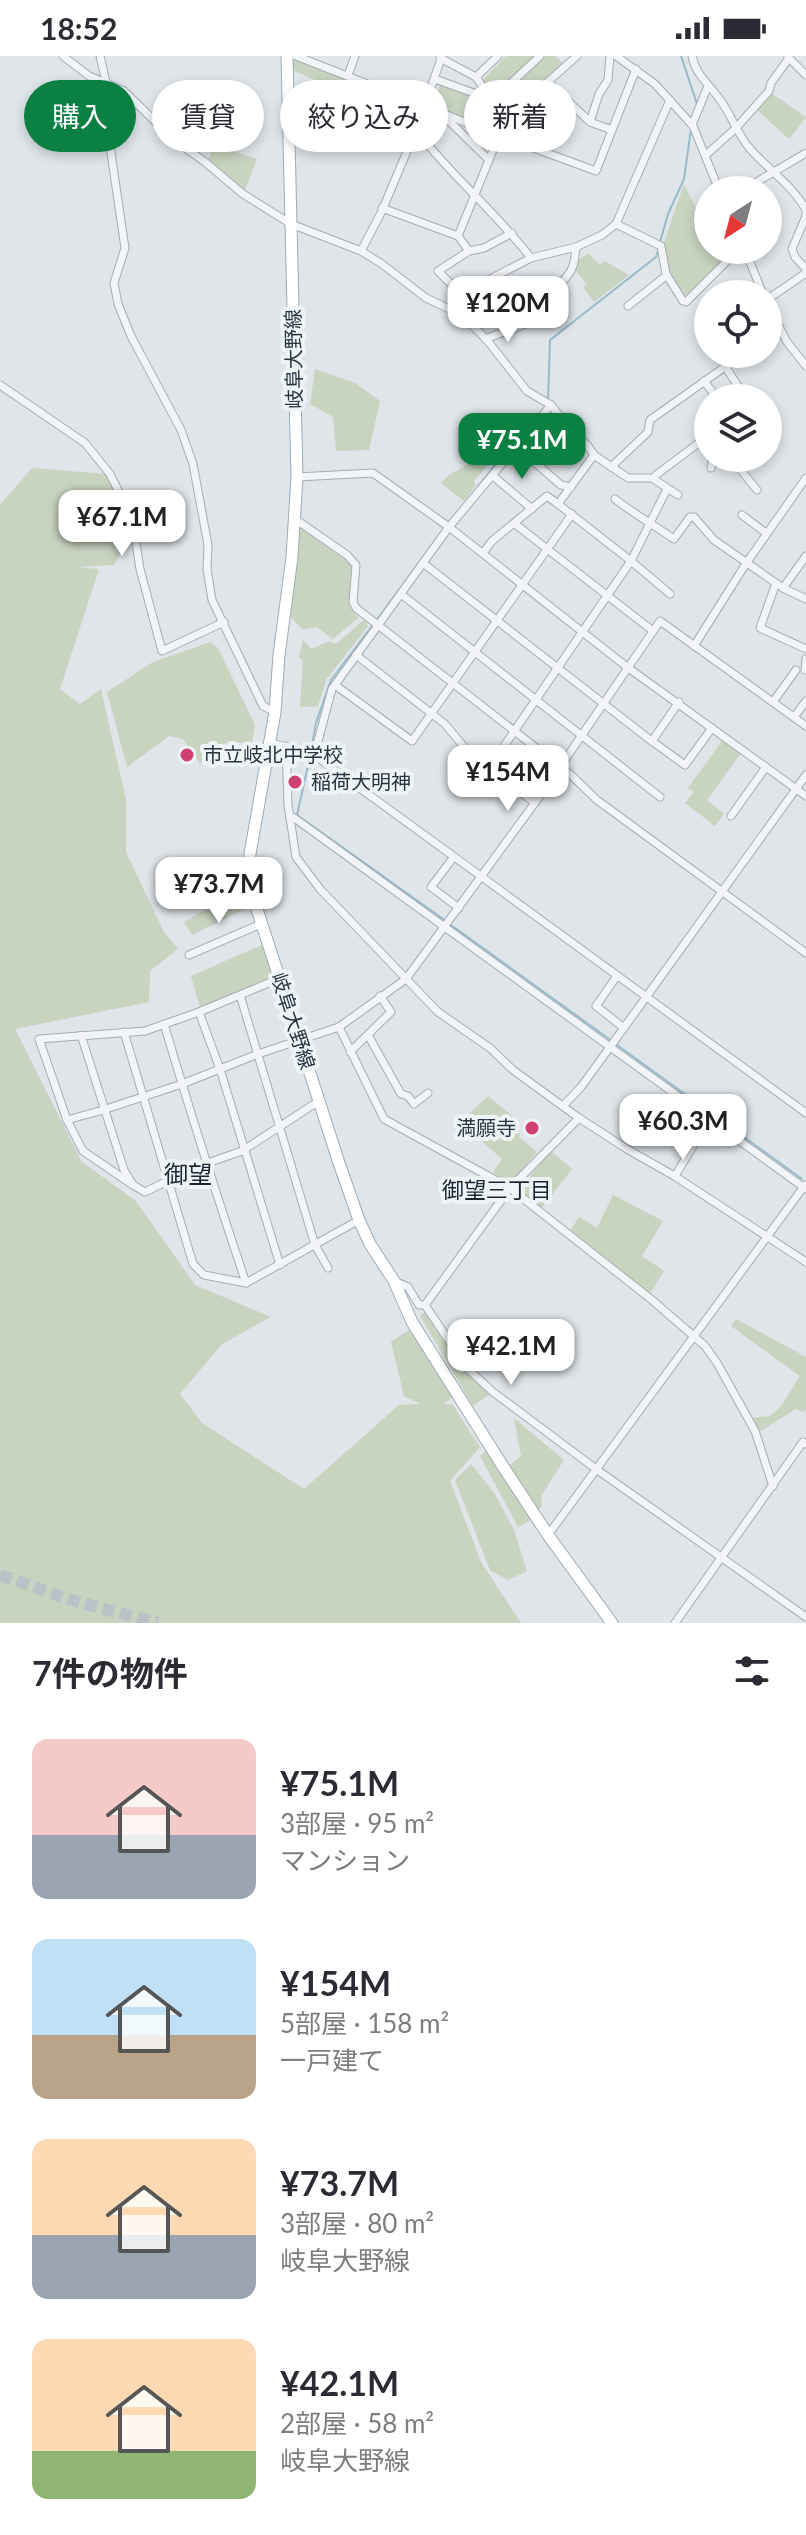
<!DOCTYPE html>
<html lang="ja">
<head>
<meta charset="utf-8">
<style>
	:root { --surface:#fff; --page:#f7f7f7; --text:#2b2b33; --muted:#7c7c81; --accent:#0b8043 }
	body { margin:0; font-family:Lato,"Noto Sans JP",sans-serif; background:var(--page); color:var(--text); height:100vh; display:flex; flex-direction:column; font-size:30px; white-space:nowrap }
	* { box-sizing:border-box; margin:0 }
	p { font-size:26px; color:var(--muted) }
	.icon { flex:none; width:44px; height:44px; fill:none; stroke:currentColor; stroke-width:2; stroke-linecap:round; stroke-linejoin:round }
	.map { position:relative; height:1567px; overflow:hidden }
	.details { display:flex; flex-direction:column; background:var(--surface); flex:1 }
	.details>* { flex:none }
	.guide { position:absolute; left:24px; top:24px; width:758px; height:72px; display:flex; gap:16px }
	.needle { width:52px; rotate:216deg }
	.controls { position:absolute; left:694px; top:120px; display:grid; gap:16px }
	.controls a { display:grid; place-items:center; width:88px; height:88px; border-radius:50%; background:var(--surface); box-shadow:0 4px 12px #0003; font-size:40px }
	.price { position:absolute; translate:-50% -68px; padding:0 18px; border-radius:16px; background:#fff; color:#222; font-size:26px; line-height:52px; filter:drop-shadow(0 2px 4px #0008) }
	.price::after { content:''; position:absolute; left:50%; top:48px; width:24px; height:18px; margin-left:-12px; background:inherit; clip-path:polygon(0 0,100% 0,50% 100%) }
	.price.selected { background:var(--accent); color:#fff }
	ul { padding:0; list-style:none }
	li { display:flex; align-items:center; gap:24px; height:200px; padding:0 32px }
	li span { display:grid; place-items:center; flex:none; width:224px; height:160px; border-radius:16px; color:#555 }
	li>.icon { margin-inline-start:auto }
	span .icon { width:96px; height:96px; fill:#fffc; stroke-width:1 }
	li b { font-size:34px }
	h2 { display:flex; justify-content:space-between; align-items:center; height:96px; padding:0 32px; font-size:34px }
	.tag { padding:0 28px; border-radius:36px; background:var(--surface); box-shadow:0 4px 12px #0003; font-size:28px; line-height:72px }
	.tag.selected { background:var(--accent); color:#fff }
	.status { display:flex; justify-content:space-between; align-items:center; height:56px; padding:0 40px; background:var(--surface); direction:ltr }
	.status svg { height:22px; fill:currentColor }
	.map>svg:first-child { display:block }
	.green { fill:#c8d3c0 }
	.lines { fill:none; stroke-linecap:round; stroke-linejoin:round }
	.stream { stroke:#98baca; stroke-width:2 }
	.highway-tunnel { stroke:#bac2c7; stroke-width:12; stroke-dasharray:12 6; stroke-linecap:butt }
	.street-casing { stroke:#a4adb3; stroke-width:9 }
	.primary-casing { stroke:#9eabb5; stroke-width:13 }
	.street { stroke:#f2f4f7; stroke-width:7 }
	.primary { stroke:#fff; stroke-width:11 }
	.poi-dot { fill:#d23f72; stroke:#eef3f6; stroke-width:3 }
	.labels { text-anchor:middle; stroke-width:8; stroke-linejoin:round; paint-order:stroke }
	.street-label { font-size:20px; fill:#273540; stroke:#eef3f6 }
	.poi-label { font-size:20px; fill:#273540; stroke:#eef3f6; text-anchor:start }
	.neighbourhood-label { font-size:22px; fill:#1a2631; stroke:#eef3f6 }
	.quarter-label { font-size:24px; fill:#1a2631; stroke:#eef3f6 }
</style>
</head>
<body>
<div class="status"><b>18:52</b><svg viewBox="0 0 49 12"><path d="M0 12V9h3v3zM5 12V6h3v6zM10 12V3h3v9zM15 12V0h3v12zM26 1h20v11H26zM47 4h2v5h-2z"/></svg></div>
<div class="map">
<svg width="806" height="1567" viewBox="0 0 806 1567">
	<rect width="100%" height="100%" fill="#dfe5e9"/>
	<!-- green -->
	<g class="green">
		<polygon points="506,0 555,0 564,8 497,75 433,51 440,28 488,47 496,43 483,24"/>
		<polygon points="294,2 423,51 416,68 362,45 358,65 330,54 330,49 319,45 324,28 290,13 291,4"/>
		<polygon points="771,37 806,61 789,83 757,54"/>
		<polygon points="213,88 257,103 245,134 208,106"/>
		<polygon points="684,128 697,155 708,165 708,194 725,194 724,202 688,241 684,242 668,213 663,189"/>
		<polygon points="588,197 600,209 605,205 629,219 594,246 583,231 587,229 575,213 576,206"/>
		<polygon points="315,313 355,327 380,345 369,394 336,395 333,361 310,348"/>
		<polygon points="479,402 488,409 474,425 476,429 464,445 441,427 449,419"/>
		<polygon points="32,412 106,418 115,432 132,475 114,509 76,511 99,513 60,633 80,648 101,633 126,744 126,796 164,876 178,893 150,915 149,946 15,973 82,1106 136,1145 195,1229 271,1261 222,1288 180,1338 202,1367 304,1433 399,1349 420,1348 404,1340 391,1286 413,1271 456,1339 443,1348 452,1348 480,1391 450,1425 481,1506 521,1567 0,1567 0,449"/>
		<polygon points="299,470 354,510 349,549 358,562 333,583 317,571 303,573 291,562"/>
		<polygon points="365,563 368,570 326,624 318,650 300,651 303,604 299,601 303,584 311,593 330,585 336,588"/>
		<polygon points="210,586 218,592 255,669 252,688 228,685 200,708 183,683 169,680 127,711 107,636 153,606"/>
		<polygon points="724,682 741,697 707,744 724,758 715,770 685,747 694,736 688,732"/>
		<polygon points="241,833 246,837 247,852 192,879 184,866"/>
		<polygon points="262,889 273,923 200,951 191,920"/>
		<polygon points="488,1040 516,1063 510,1069 520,1078 519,1081 537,1096 513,1125 506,1127 493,1116 502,1103 460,1066"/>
		<polygon points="551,1095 572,1113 540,1154 517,1135"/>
		<polygon points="613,1139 663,1165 642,1200 664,1215 649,1239 570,1175 579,1161 597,1172"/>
		<polygon points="425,1256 468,1318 490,1338 473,1350 420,1260"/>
		<polygon points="736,1263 806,1301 806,1352 804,1356 796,1353 759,1376 750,1362 770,1360 781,1350 800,1320 731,1270"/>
		<polygon points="514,1362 564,1404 541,1440 542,1449 538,1455 509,1410 521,1400"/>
		<polygon points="486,1394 531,1464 518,1471 480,1400"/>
		<polygon points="471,1408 495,1438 514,1474 527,1515 508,1524 490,1514 455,1424"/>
	</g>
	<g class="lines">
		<!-- stream -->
		<g class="stream">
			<polyline points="681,0 697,48"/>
			<polyline points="660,186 668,158 684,123 691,73"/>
			<polyline points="548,345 550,284 656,201 659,192"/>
			<polyline points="460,453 524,373 543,354"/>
			<polyline points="376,565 441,477"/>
			<polyline points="311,695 316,667 331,624 372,570"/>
			<polyline points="310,701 297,759 446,865"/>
			<polyline points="451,869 609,983"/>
			<polyline points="617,989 802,1123"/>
		</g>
		<!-- highway-tunnel -->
		<polyline class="highway-tunnel" points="0,1519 71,1544 158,1567"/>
		<defs>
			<g id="street">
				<polyline points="63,0 89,20 124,35 174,84 205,106 243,138 291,168 361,195 382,208 426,242 462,259 487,284 527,335 551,349 569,372 588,390 594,399 558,448 631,505 489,712 469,697 445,668 356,599"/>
				<polyline points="100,0 106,26 111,97 125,192 114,227 118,248 131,280 181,374 193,408 208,489 207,513 212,544 263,650 275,656"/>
				<polyline points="296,0 490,76 596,115 636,13"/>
				<polyline points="616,0 655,28 693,70 719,134"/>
				<path d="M692,0C696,19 707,26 718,41C731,57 736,77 751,94C769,114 793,130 806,154V160L792,193L795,201L806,213"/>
				<polyline points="788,1 806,19"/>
				<polyline points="440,2 476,21 505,64"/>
				<polyline points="348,19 355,0"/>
				<polyline points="476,21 498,0"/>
				<polyline points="435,23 493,44 540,0"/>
				<polyline points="548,26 590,66 612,74"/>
				<polyline points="442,58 489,104 458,180"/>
				<polyline points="590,66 599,38 608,24 610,0"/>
				<polyline points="692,69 708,30"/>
				<path d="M416,74C451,120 496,156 531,202"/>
				<polyline points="706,99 736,72 769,35 771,27 789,2"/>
				<polyline points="489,104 505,64 577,0"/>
				<polyline points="743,134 806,97"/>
				<polyline points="382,152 458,180 469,195"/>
				<polyline points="616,168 661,190 666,218 683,245 686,246 738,194"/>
				<polyline points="745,194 763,238"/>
				<polyline points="361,195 381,157 416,74 442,0"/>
				<polyline points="461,238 531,202 576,191 602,179 616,168 670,44"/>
				<polyline points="768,243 806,217"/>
				<polyline points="768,249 787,286 806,310"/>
				<polyline points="628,250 667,219"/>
				<polyline points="465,257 461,238 438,215 469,195 484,192 512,177"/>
				<path d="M462,259L506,238C530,245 563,235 573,210C575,204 575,197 576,191"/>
				<polyline points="768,281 779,273"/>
				<polyline points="485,283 556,257"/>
				<polyline points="725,310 743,338"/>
				<polyline points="704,325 717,342"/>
				<polyline points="0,329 85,387 110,418 122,442 135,481 140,513 162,595 224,566"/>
				<polyline points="768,367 771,365"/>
				<polyline points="517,391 561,429 571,431"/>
				<polyline points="594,399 628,422 652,422 678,439"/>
				<polyline points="731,402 757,434"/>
				<polyline points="611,411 648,376 650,364 743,298"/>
				<polyline points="711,412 713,402"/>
				<polyline points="493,420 532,453"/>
				<polyline points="297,421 373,417 449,471 627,611 806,740"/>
				<polyline points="654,423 656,419 708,380"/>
				<polyline points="667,433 631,505 670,538"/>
				<path d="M615,443C634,458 654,469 674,483L690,461H694L714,484L783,532L806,543"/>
				<polyline points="742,459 766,477"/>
				<polyline points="295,463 347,499 356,509 353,546 356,552 571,719 597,744 806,897"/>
				<polyline points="515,468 653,575"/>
				<polyline points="483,497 492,485 547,440 558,448"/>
				<polyline points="423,507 649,683 685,709 712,672"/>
				<polyline points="776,527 760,572 806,593"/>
				<polyline points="783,532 806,500"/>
				<polyline points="401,538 660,741"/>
				<polyline points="694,590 747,506 806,422"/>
				<polyline points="805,614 806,603"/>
				<polyline points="335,629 412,685 572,458"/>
				<polyline points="773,646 796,614"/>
				<polyline points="794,661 806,645"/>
				<polyline points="652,685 679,646"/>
				<polyline points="271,687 313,698 806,1057"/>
				<polyline points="286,690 288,749 296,801 320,833 438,956 490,992 513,1014 579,1062 627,1093 676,1121 806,1206"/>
				<polyline points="314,700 332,633 449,471 551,349"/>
				<polyline points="489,712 535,747"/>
				<polyline points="731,760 766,711"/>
				<polyline points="290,761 293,761 806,1133"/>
				<polyline points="453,802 431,831 459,852"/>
				<polyline points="189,899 261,868"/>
				<polyline points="617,920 596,950 624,972"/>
				<polyline points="240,939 315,1189 328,1212"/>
				<polyline points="199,956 220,1013 280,1209"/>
				<path d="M164,968C190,1055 217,1141 246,1227L359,1164"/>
				<polyline points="339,971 384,1063 510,1132 652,1244 705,1290 717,1307 755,1375 773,1430"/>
				<polyline points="124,976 193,1208 204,1219 246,1227"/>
				<polyline points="81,979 124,1114 133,1129 145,1136 196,1111 242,1095 319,1045"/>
				<polyline points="368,979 401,1038 408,1040 414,1048 428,1037"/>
				<polyline points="350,996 391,956 380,940"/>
				<polyline points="563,1050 581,1031 639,951 806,719"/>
				<polyline points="67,1064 103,1054 182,1028 258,998 339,971 406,923 545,733 660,565 806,670"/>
				<polyline points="675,1120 709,1063"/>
				<polyline points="133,1129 83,1095 67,1064 39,983 145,975 199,956 278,923"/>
				<polyline points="394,1225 408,1231 419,1249 425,1249 510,1132 579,1062"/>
				<polyline points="425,1249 468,1313 493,1336 596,1413 806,1561"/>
				<polyline points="548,1479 805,1129"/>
				<polyline points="675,1567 803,1386 806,1388"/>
			</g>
			<polyline id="primary" points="287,0 297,421 292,501 279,599 275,656 250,798 249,816 256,850 339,1107 359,1164 370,1188 394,1225 412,1266 502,1409 548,1479 612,1567"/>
		</defs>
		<!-- street casing -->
		<use href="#street" class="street-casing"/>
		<!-- primary casing -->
		<use href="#primary" class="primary-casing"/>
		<!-- street -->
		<use href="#street" class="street"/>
		<!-- primary -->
		<use href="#primary" class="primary"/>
	</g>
	<!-- markers -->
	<g class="poi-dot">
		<circle cx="187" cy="699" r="8"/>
		<circle cx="295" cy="726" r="8"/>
		<circle cx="532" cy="1072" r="8"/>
	</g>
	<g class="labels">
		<!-- street labels -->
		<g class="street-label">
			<text transform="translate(294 303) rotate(-91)" y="7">岐阜大野線</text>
			<text transform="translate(293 965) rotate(72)" y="7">岐阜大野線</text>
		</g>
		<!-- poi labels -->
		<g class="poi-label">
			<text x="203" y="706">市立岐北中学校</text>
			<text x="311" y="733">稲荷大明神</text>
			<text x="516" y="1079" text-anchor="end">満願寺</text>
		</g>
		<!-- neighbourhood labels -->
		<g class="neighbourhood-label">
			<text x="497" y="1142">御望三丁目</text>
		</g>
		<!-- quarter labels -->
		<g class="quarter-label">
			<text x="188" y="1127">御望</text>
		</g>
	</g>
</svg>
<div class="controls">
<a><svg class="needle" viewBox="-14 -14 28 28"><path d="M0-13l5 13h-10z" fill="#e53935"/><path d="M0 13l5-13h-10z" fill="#7c7c81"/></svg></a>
<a><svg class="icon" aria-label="locate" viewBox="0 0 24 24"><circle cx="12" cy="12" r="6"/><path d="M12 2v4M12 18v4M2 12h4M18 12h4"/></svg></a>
<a><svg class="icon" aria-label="layers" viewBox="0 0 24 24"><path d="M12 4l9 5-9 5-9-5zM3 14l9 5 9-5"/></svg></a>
</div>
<b class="price" style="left:508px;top:288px">¥120M</b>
<b class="price selected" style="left:522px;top:425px">¥75.1M</b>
<b class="price" style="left:122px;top:502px">¥67.1M</b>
<b class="price" style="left:508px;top:757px">¥154M</b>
<b class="price" style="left:219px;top:869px">¥73.7M</b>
<b class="price" style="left:683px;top:1106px">¥60.3M</b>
<b class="price" style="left:511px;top:1331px">¥42.1M</b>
<div class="guide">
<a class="tag selected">購入</a>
<a class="tag">賃貸</a>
<a class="tag">絞り込み</a>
<a class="tag">新着</a>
</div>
</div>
<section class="details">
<h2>7件の物件<svg class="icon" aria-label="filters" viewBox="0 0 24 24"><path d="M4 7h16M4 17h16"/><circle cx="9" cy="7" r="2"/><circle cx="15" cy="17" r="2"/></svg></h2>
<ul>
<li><span style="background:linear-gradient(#f6c9c9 60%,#9aa5b1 0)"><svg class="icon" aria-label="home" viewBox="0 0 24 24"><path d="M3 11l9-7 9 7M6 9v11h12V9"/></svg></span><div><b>¥75.1M</b><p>3部屋 · 95 m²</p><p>マンション</p></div></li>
<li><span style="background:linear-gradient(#bfe0f5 60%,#b9a48a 0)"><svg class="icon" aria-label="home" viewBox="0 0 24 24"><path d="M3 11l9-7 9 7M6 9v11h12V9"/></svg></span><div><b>¥154M</b><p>5部屋 · 158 m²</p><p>一戸建て</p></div></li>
<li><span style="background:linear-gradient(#ffd9b3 60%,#9aa5b1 0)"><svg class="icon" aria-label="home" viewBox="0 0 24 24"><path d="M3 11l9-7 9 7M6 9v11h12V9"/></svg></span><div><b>¥73.7M</b><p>3部屋 · 80 m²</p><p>岐阜大野線</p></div></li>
<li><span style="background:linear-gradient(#ffd9b3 70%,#8fb573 0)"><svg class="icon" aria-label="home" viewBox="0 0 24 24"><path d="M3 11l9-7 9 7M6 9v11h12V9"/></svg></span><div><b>¥42.1M</b><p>2部屋 · 58 m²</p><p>岐阜大野線</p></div></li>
</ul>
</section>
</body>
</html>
